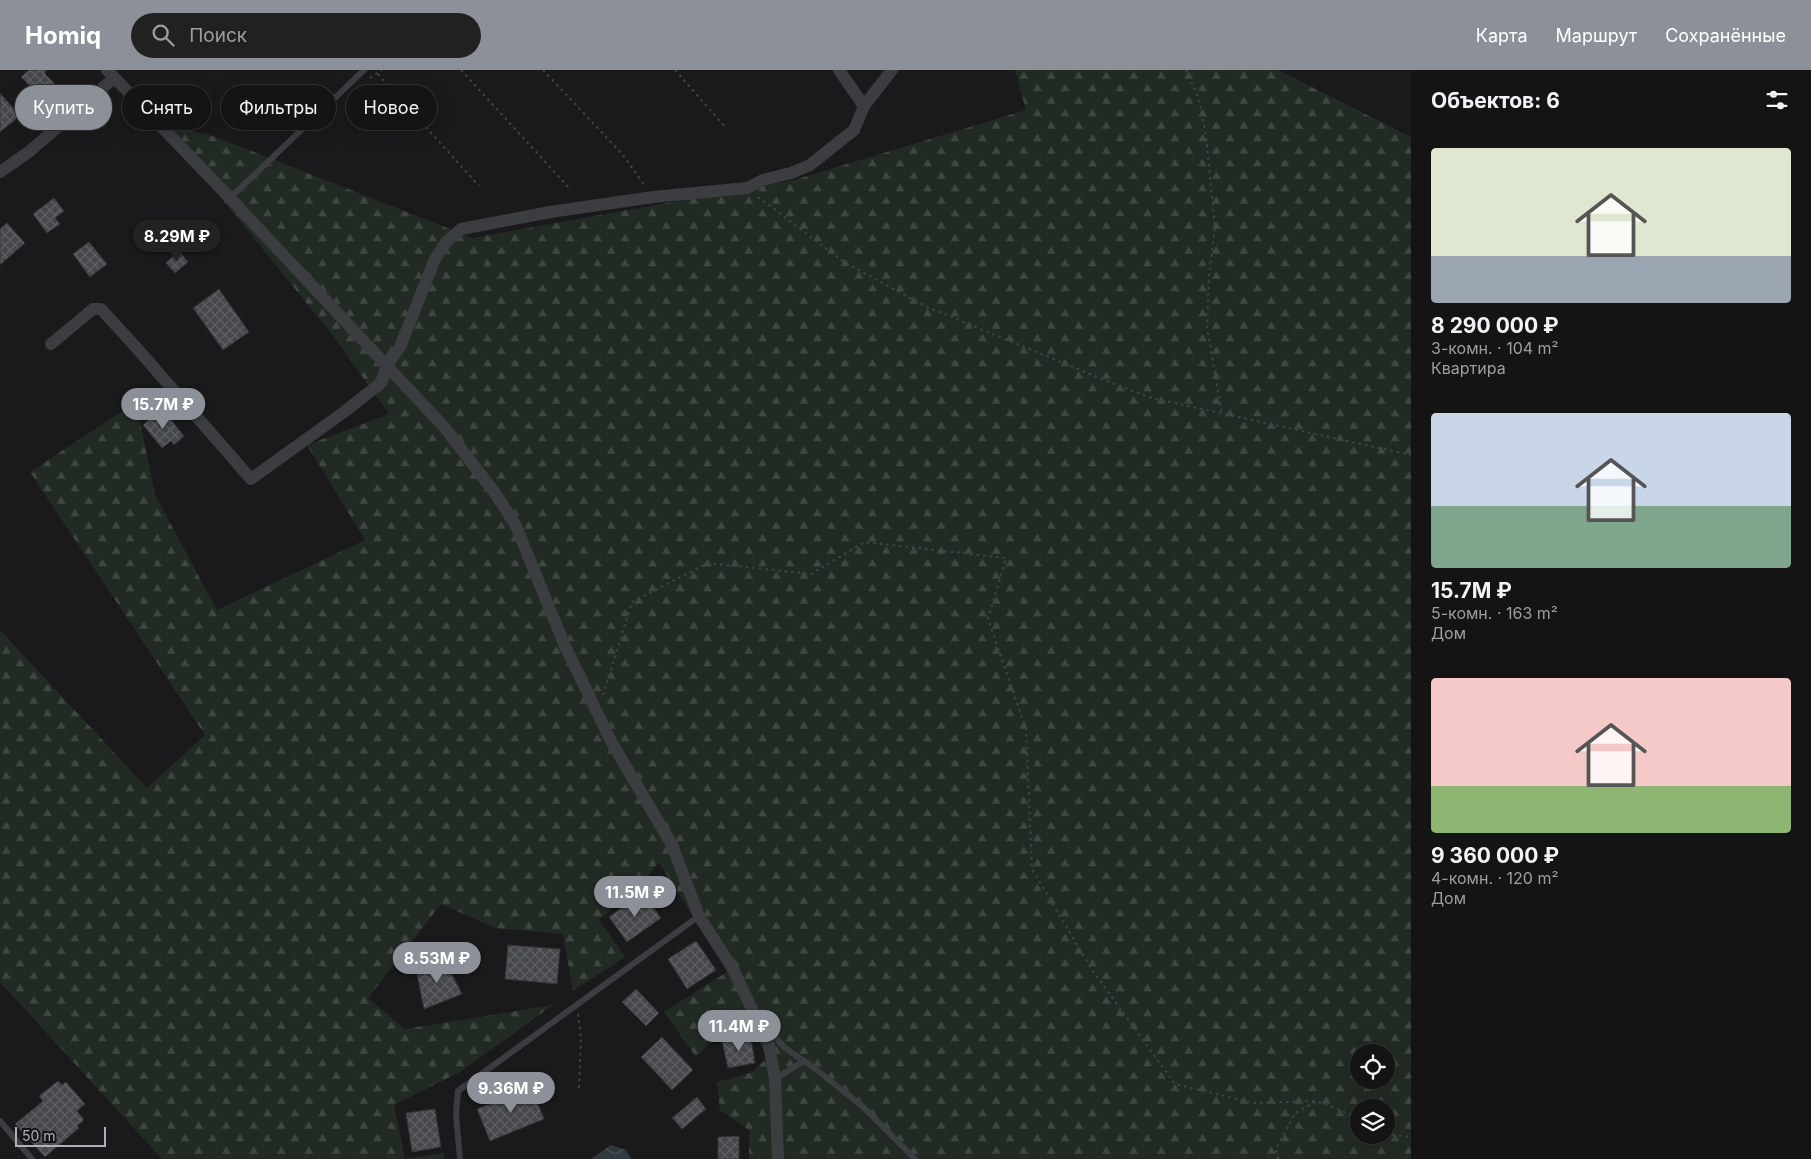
<!DOCTYPE html>
<html lang="ru">
<head>
<meta charset="utf-8">
<style>
	:root { --surface:#141415; --page:#212122; --text:#f1f3f6; --muted:#9d9ea0; --line:#333334; --accent:#8c9099 }
	body { margin:0; font-family:Inter,sans-serif; background:var(--page); color:var(--text); height:100vh; display:flex; flex-direction:column; font-size:19px; white-space:nowrap }
	* { box-sizing:border-box; margin:0 }
	p { font-size:16px; color:var(--muted) }
	.icon { flex:none; width:28px; height:28px; fill:none; stroke:currentColor; stroke-width:2; stroke-linecap:round; stroke-linejoin:round }
	.map { position:relative; flex:1; overflow:hidden }
	.panel { display:flex; flex-direction:column; background:var(--surface); width:400px }
	.panel>* { flex:none }
	.hud { position:absolute; left:15px; top:15px; width:475px; height:45px; display:flex; gap:10px }
	.controls { position:absolute; left:1350px; top:974px; display:grid; gap:10px }
	.controls a { display:grid; place-items:center; width:45px; height:45px; border-radius:50%; background:var(--surface); box-shadow:0 5px 20px #0002,0 0 0 1px var(--line); font-size:25px }
	.scale { position:absolute; left:15px; bottom:12px; width:91px; box-sizing:border-box; padding-left:5px; border:2px solid #adb2bc; border-top:0; font-size:14px; line-height:18px; white-space:nowrap; color:#adb2bc; -webkit-text-stroke:4px #151518; paint-order:stroke }
	.price { position:absolute; translate:-50% -42px; padding:0 11px; border-radius:18px; background:var(--accent); color:#fff; font-size:16px; line-height:32px; filter:drop-shadow(0 1px 2px #0008) }
	.price::after { content:''; position:absolute; left:50%; top:30px; width:15px; height:11px; margin-left:-8px; background:inherit; clip-path:polygon(0 0,100% 0,50% 100%) }
	.price.active { background:#222; color:#fff }
	ul { padding:0; list-style:none }
	li { display:grid; align-content:center; gap:10px; height:265px; padding:0 20px }
	li span { display:grid; place-items:center; height:155px; border-radius:5px; color:#555 }
	li>.icon { margin-inline-start:auto }
	span .icon { width:90px; height:90px; fill:#fffc; stroke-width:1 }
	li b { font-size:21px }
	h2 { display:flex; justify-content:space-between; align-items:center; height:60px; padding:0 20px; font-size:21px }
	.pill { padding:0 18px; border-radius:22px; background:var(--surface); box-shadow:0 5px 20px #0002,0 0 0 1px var(--line); font-size:18px; line-height:45px }
	.pill.active { background:var(--accent); color:#fff }
	header { display:flex; align-items:center; gap:30px; box-sizing:border-box; height:70px; padding:0 25px; background:var(--accent); color:#fff }
	header strong { font-size:24px }
	nav { display:flex; gap:28px; margin-inline-start:auto; font-size:18px }
	.search { width:350px; height:45px; background:var(--page); display:flex; align-items:center; gap:12px; box-sizing:border-box; padding:0 18px; border-radius:28px; color:var(--muted); font-size:19px }
	main { display:flex; flex:1; min-height:0 }
	.map>svg:first-child { display:block }
	.forest { fill:url(#forest-firs); fill-rule:evenodd }
	.water { fill:url(#water-waves) }
	.building { fill:url(#building-cross-hatch); stroke:#343438 }
	.lines { fill:none; stroke-linecap:round; stroke-linejoin:round }
	.path { stroke:#414448; stroke-width:2; stroke-dasharray:2.5 4; stroke-linecap:butt }
	.lane { stroke:#3b3d41; stroke-width:6 }
	.street { stroke:#3b3d41; stroke-width:12 }
</style>
</head>
<body>
<header>
<strong>Homiq</strong>
<div class="search"><svg class="icon" aria-label="search" viewBox="0 0 24 24"><circle cx="10" cy="10" r="6"/><path d="M15 15l6 6"/></svg>Поиск</div>
<nav><a>Карта</a><a>Маршрут</a><a>Сохранённые</a></nav>
</header>
<main>
<div class="map">
<svg width="1411" height="1089" viewBox="0 0 1411 1089">
	<defs>
		<pattern id="forest-firs" width="22" height="20" patternUnits="userSpaceOnUse" patternTransform="scale(1.25)"><rect width="22" height="20" fill="#222b23"/><path d="M5 1l3.5 6h-7zM16 11l3.5 6h-7z" fill="#3f4741"/></pattern>
		<pattern id="water-waves" width="16" height="10" patternUnits="userSpaceOnUse" patternTransform="scale(1.25)"><rect width="16" height="10" fill="#303a41"/><path d="M0 5q4-4 8 0t8 0" fill="none" stroke="#4b545a"/></pattern>
		<pattern id="building-cross-hatch" width="8" height="8" patternUnits="userSpaceOnUse" patternTransform="scale(1.25)"><rect width="8" height="8" fill="#47484c"/><path d="M0 0l8 8M0 8l8-8" fill="none" stroke="#5f6064"/></pattern>
	</defs>
	<rect width="100%" height="100%" fill="#1a1a1c"/>
	<!-- forest -->
	<path class="forest" d="M1015,0H1278L1411,67V1089H749V1060L720,1040L717,1012L753,1002L767,988L755,963L718,965L696,987L664,942L727,902C706,864 681,829 659,792L647,808L599,850L625,887L573,921L563,864L495,858L441,834L368,928L405,959L553,935L460,1002L394,1035L405,1089L443,1083L445,1089H162L0,912V560L147,718L205,665L30,402L136,332L155,425L217,540L365,470L307,375L389,344L334,267L161,54L213,66L473,168L794,110L1026,40ZM1359,982H1386V1010H1359ZM1359,1038H1386V1065H1359Z"/>
	<!-- water -->
	<polygon class="water" points="611,1075 626,1080 631,1089 591,1089"/>
	<!-- building -->
	<g class="building">
		<polygon points="29,0 46,0 45,4 54,13 40,26 21,7"/>
		<polygon points="0,23 20,46 0,62"/>
		<polygon points="54,128 64,141 55,148 60,154 47,163 33,144"/>
		<polygon points="7,153 25,173 0,195 0,159"/>
		<polygon points="89,172 107,194 90,207 73,184"/>
		<polygon points="179,181 188,192 175,203 166,193"/>
		<polygon points="219,219 249,262 223,280 193,238"/>
		<polygon points="157,343 162,349 167,345 184,366 174,375 171,371 162,378 143,355"/>
		<polygon points="643,823 661,848 627,872 609,847"/>
		<polygon points="696,871 716,900 687,919 668,889"/>
		<polygon points="508,875 560,879 557,914 505,909"/>
		<polygon points="444,889 462,924 424,939 416,899"/>
		<polygon points="636,919 659,943 646,956 622,932"/>
		<polygon points="662,967 693,1000 672,1020 641,987"/>
		<polygon points="751,968 755,993 728,998 722,971"/>
		<polygon points="58,1011 62,1015 66,1012 85,1034 77,1041 84,1050 77,1056 79,1058 45,1087 15,1054 43,1031 39,1026"/>
		<polygon points="531,1017 544,1049 490,1071 477,1039"/>
		<polygon points="697,1027 706,1039 682,1059 672,1048"/>
		<polygon points="435,1039 441,1077 412,1082 406,1043"/>
		<polygon points="739,1066 739,1089 718,1089 718,1067"/>
	</g>
	<g class="lines">
		<!-- path -->
		<g class="path">
			<polyline points="461,0 571,120"/>
			<polyline points="543,0 623,85 645,116"/>
			<polyline points="675,0 726,58"/>
			<polyline points="1186,0 1199,29 1206,66 1215,157 1209,205 1207,257 1222,344"/>
			<polyline points="378,4 479,116"/>
			<polyline points="370,8 382,0"/>
			<polyline points="758,127 844,192 927,237 1119,316 1152,328 1411,385"/>
			<polyline points="603,625 632,532 708,493 811,504 865,472 1006,488 988,549 1026,659 1032,799 1092,900 1175,1014 1254,1033 1317,1031"/>
			<polyline points="578,944 581,968 579,1018"/>
			<polyline points="1386,1064 1411,1067"/>
			<polyline points="1278,1089 1276,1079 1295,1043 1317,1031 1359,1048"/>
		</g>
		<!-- lane -->
		<g class="lane">
			<polyline points="230,128 364,0"/>
			<polyline points="763,954 785,978 813,997 862,1036 915,1089"/>
			<polyline points="775,1009 804,991"/>
			<polyline points="0,1051 32,1089"/>
			<polyline points="460,1089 456,1044 458,1021 699,846"/>
		</g>
		<!-- street -->
		<g class="street">
			<polyline points="107,0 230,128 445,358 495,423 515,454 565,576 612,673 672,775 699,846 733,899 769,975 775,1009 778,1089"/>
			<polyline points="839,0 864,36"/>
			<polyline points="0,102 30,81 114,8"/>
			<polyline points="51,274 93,239 101,239 134,275 251,409 344,342 381,313 387,295 400,277 435,189 447,171 461,159 550,142 653,127 747,118 763,110 791,103 810,95 854,60 864,36 892,0"/>
		</g>
	</g>
</svg>
<div class="controls">
<a><svg class="icon" aria-label="locate" viewBox="0 0 24 24"><circle cx="12" cy="12" r="6"/><path d="M12 2v4M12 18v4M2 12h4M18 12h4"/></svg></a>
<a><svg class="icon" aria-label="layers" viewBox="0 0 24 24"><path d="M12 4l9 5-9 5-9-5zM3 14l9 5 9-5"/></svg></a>
</div>
<div class="scale">50 m</div>
<b class="price active" style="left:177px;top:192px">8.29M ₽</b>
<b class="price" style="left:163px;top:360px">15.7M ₽</b>
<b class="price" style="left:635px;top:848px">11.5M ₽</b>
<b class="price" style="left:437px;top:914px">8.53M ₽</b>
<b class="price" style="left:739px;top:982px">11.4M ₽</b>
<b class="price" style="left:511px;top:1044px">9.36M ₽</b>
<div class="hud">
<a class="pill active">Купить</a>
<a class="pill">Снять</a>
<a class="pill">Фильтры</a>
<a class="pill">Новое</a>
</div>
</div>
<section class="panel">
<h2>Объектов: 6<svg class="icon" aria-label="filters" viewBox="0 0 24 24"><path d="M4 7h16M4 17h16"/><circle cx="9" cy="7" r="2"/><circle cx="15" cy="17" r="2"/></svg></h2>
<ul>
<li><span style="background:linear-gradient(#dfe7d0 70%,#9aa5b1 0)"><svg class="icon" aria-label="home" viewBox="0 0 24 24"><path d="M3 11l9-7 9 7M6 9v11h12V9"/></svg></span><div><b>8 290 000 ₽</b><p>3-комн. · 104 m²</p><p>Квартира</p></div></li>
<li><span style="background:linear-gradient(#c9d6e8 60%,#7fa58c 0)"><svg class="icon" aria-label="home" viewBox="0 0 24 24"><path d="M3 11l9-7 9 7M6 9v11h12V9"/></svg></span><div><b>15.7M ₽</b><p>5-комн. · 163 m²</p><p>Дом</p></div></li>
<li><span style="background:linear-gradient(#f6c9c9 70%,#8fb573 0)"><svg class="icon" aria-label="home" viewBox="0 0 24 24"><path d="M3 11l9-7 9 7M6 9v11h12V9"/></svg></span><div><b>9 360 000 ₽</b><p>4-комн. · 120 m²</p><p>Дом</p></div></li>
</ul>
</section>
</main>
</body>
</html>
